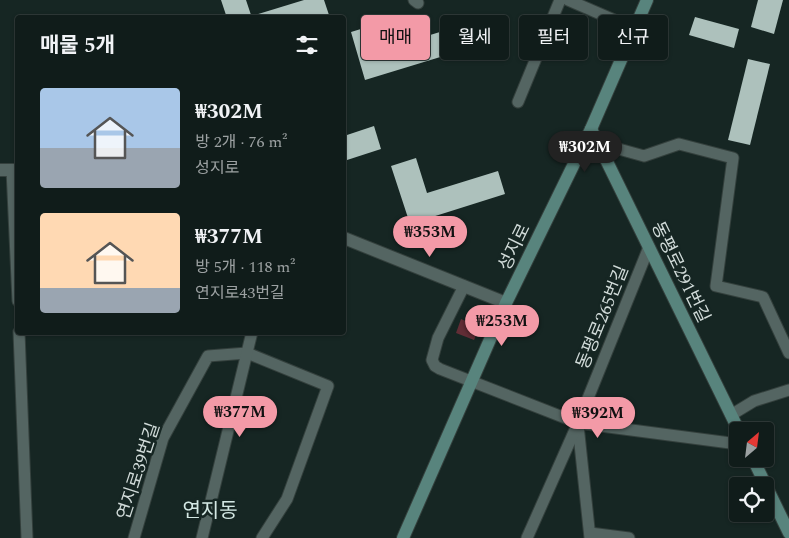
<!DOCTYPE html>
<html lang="ko">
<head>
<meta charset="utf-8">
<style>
	:root { --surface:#101c1a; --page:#1e2927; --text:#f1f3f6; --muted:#9ca1a2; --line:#303a39; --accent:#f39aa7 }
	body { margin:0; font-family:Spectral,"Noto Sans KR",serif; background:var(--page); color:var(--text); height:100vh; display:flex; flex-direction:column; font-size:19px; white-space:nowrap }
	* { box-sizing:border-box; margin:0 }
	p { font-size:16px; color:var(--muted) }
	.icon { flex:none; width:28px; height:28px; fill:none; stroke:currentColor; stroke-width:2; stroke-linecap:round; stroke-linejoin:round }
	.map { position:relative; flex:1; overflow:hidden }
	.sheet { position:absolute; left:15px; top:15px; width:331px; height:320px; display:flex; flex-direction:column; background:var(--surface); border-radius:5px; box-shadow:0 1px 4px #0004,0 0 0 1px var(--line) }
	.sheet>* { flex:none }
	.banner { position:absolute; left:361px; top:15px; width:352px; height:45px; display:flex; gap:10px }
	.needle { width:32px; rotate:28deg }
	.buttons { position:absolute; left:729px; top:422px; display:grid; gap:10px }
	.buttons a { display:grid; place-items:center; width:45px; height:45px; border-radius:5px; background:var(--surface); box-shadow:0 1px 4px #0004,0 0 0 1px var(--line); font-size:25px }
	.price { position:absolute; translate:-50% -42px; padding:0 11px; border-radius:18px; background:var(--accent); color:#111; font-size:16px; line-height:32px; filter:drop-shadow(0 1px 2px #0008) }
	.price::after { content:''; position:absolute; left:50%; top:30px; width:15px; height:11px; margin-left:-8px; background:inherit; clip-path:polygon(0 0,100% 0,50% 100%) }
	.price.current { background:#222; color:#fff }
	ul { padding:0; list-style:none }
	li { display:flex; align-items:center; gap:15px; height:125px; padding:0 25px }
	li span { display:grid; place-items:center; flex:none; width:140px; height:100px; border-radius:5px; color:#555 }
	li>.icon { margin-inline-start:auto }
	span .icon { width:60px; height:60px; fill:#fffc; stroke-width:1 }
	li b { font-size:21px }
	h2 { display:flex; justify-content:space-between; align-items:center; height:60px; padding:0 25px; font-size:21px }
	.pill { padding:0 18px; border-radius:5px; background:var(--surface); box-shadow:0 1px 4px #0004,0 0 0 1px var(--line); font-size:18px; line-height:45px }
	.pill.current { background:var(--accent); color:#111 }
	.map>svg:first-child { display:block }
	.green { fill:#622d36 }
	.building { fill:#adc1bc }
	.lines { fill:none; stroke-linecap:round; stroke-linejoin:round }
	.minor-casing { stroke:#34403d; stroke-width:13 }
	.tertiary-casing { stroke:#34403d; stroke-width:14 }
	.secondary-casing { stroke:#34403d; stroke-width:14 }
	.minor { stroke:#546562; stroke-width:11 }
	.tertiary { stroke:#546562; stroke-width:12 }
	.secondary { stroke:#58847d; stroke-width:12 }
	.labels { text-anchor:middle; stroke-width:5; stroke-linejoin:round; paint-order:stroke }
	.street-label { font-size:18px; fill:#d1dbd9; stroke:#162623 }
	.quarter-label { font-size:20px; fill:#d4e8e4; stroke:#162623 }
</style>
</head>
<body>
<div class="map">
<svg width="789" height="538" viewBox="0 0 789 538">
	<rect width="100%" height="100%" fill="#162623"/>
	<!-- green -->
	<polygon class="green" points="461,319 480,327 474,340 456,333"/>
	<!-- building -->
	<g class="building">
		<polygon points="221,0 246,0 252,18 227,18"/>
		<polygon points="304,0 324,0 330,18 256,18 255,15"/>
		<polygon points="758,0 783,0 774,34 751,27"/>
		<polygon points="695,17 739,29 734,48 689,35"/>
		<polygon points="374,25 381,50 453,28 460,51 365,80 351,32"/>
		<polygon points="748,59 770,64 750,145 728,140"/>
		<polygon points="374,126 381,149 344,161 344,136"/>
		<polygon points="416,158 427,193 498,171 505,194 410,224 391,166"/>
	</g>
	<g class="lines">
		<defs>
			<g id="minor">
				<polyline points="414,0 418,3"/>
				<polyline points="568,0 635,29"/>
				<polyline points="518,102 560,0"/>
				<polyline points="597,143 644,156 679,144 733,158 716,286 763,297 789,353"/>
				<polyline points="12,170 18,301"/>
				<polyline points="464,286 438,338 432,360 435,366 440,369 578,423 738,444"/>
				<polyline points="19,332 27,538"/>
				<polyline points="731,415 754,401 789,390"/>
				<polyline points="578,425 590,538"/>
				<polyline points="590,533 629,538"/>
				<polyline points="134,538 163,438 208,356 247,353 328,386 287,499 262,538"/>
				<polyline points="202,538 252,332"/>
				<polyline points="527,538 578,423 649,247"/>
			</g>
			<g id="tertiary">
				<polyline points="0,170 18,170"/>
				<polyline points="344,238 506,303"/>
			</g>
			<g id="secondary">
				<polyline points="591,129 739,431"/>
				<polyline points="753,459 789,533"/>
				<polyline points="403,538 506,303 591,129 647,0"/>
			</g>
		</defs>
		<!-- minor casing -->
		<use href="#minor" class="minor-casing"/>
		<!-- tertiary casing -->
		<use href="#tertiary" class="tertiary-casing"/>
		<!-- secondary casing -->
		<use href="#secondary" class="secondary-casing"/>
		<!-- minor -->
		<use href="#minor" class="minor"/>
		<!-- tertiary -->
		<use href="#tertiary" class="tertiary"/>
		<!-- secondary -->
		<use href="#secondary" class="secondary"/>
	</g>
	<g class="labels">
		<!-- street labels -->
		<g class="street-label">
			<text transform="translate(514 247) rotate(-64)" y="6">성지로</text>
			<text transform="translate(681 272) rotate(64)" y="6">동평로291번길</text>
			<text transform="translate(602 317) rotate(-68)" y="6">동평로265번길</text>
			<text transform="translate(138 471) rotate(-72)" y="6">연지로39번길</text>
		</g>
		<!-- quarter labels -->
		<g class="quarter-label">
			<text x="210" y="517">연지동</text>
		</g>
	</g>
</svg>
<div class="buttons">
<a><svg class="needle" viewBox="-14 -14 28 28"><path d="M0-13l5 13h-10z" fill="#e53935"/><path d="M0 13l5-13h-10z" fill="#9ca1a2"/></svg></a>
<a><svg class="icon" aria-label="locate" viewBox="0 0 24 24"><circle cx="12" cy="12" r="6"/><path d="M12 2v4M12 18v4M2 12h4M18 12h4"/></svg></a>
</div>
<b class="price current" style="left:585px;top:173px">₩302M</b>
<b class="price" style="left:430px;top:258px">₩353M</b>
<b class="price" style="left:502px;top:347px">₩253M</b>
<b class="price" style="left:240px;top:438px">₩377M</b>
<b class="price" style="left:598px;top:439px">₩392M</b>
<div class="banner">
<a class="pill current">매매</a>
<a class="pill">월세</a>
<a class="pill">필터</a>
<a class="pill">신규</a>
</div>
<section class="sheet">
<h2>매물 5개<svg class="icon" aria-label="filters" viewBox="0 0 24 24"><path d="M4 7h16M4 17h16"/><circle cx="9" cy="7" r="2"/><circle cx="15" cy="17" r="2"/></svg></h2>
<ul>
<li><span style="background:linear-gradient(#a9c7e8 60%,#9aa5b1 0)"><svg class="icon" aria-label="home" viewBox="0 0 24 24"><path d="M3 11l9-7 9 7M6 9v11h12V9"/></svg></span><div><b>₩302M</b><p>방 2개 · 76 m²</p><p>성지로</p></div></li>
<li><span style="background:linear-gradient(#ffd9b3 75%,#9aa5b1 0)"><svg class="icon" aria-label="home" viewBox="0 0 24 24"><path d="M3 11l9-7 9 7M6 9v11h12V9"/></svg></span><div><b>₩377M</b><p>방 5개 · 118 m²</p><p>연지로43번길</p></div></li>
</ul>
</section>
</div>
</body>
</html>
